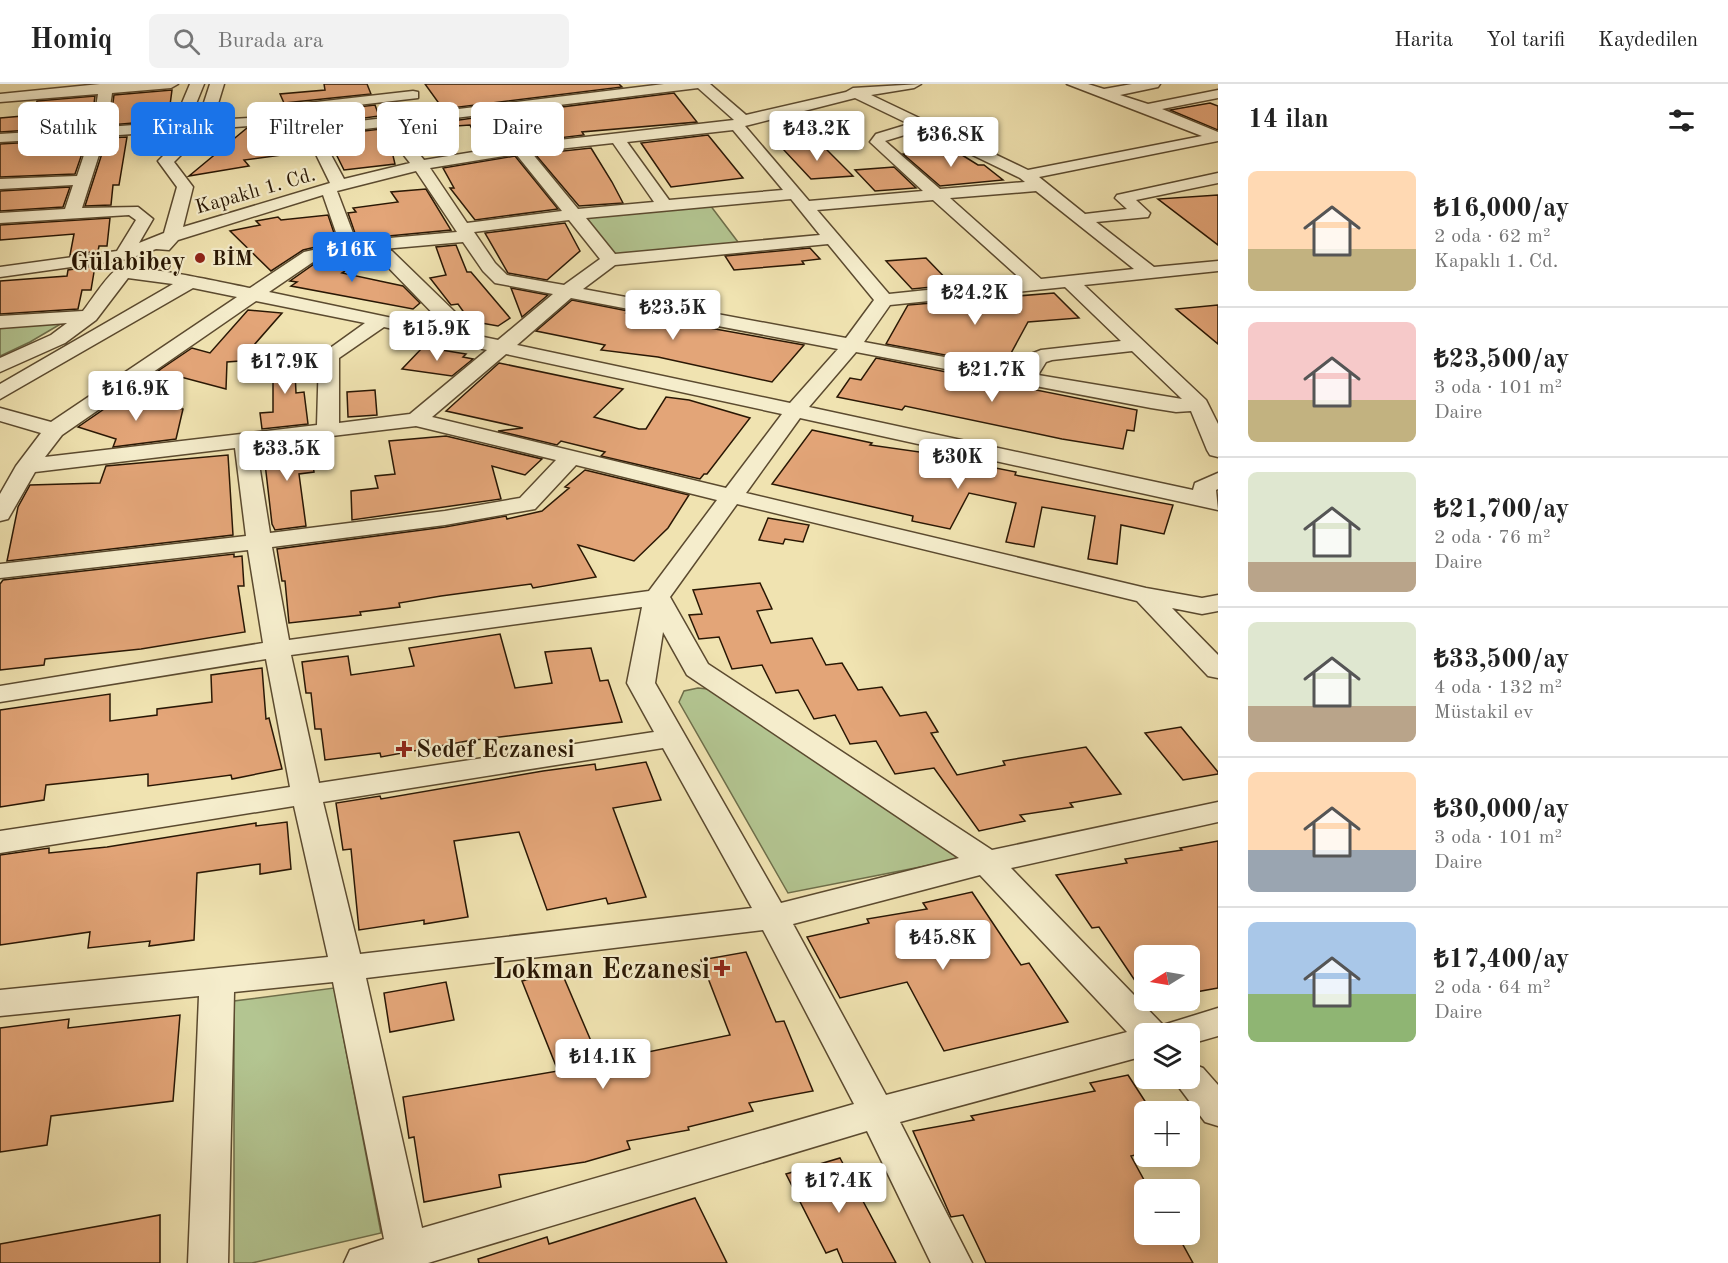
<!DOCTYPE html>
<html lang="tr">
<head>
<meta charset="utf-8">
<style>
	:root { --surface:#fff; --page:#f2f2f2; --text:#222; --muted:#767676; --line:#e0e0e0; --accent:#1a73e8 }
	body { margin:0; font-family:"Old Standard TT",serif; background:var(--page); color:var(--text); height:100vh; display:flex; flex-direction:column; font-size:22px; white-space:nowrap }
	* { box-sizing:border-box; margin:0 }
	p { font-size:20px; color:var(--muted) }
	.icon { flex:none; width:33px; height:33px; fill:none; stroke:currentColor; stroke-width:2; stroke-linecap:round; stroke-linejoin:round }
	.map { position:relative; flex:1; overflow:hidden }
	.sheet { display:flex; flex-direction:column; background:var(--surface); width:510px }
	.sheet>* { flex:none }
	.banner { position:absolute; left:18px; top:18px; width:570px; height:54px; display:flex; gap:12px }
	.needle { width:39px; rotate:259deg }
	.tools { position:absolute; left:1134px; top:861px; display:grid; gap:12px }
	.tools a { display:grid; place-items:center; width:66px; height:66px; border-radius:9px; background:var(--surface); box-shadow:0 3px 15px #0003; font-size:30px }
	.price { position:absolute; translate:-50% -51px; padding:0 14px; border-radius:6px; background:#fff; color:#222; font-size:20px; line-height:39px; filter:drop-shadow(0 2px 3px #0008) }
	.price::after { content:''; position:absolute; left:50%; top:36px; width:18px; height:14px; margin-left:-9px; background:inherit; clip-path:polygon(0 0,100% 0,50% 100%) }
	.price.current { background:var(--accent); color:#fff }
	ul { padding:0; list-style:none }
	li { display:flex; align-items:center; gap:18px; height:150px; padding:0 30px }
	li+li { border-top:2px solid var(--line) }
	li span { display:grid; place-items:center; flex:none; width:168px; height:120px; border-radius:9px; color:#555 }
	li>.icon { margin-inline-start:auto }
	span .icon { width:72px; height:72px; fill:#fffc; stroke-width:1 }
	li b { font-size:26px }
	h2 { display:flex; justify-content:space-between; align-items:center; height:72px; padding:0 30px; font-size:26px }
	.tag { padding:0 21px; border-radius:9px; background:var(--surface); box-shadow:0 3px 15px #0003; font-size:21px; line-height:54px }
	.tag.current { background:var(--accent); color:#fff }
	header { display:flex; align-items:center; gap:36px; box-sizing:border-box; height:84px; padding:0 30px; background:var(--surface); border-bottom:2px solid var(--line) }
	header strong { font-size:28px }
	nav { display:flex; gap:33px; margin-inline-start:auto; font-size:21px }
	.search { width:420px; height:54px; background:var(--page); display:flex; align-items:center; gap:15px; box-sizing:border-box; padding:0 21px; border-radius:9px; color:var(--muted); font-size:22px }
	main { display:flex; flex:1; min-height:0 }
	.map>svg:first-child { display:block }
	.green { fill:#b3c591; stroke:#6e6e4a; stroke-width:1.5 }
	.building { fill:#e3a578; stroke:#291704; stroke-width:1.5 }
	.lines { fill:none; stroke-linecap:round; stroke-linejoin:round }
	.minor-casing { stroke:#5b4a2f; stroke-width:3 }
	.minor { fill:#f5edcc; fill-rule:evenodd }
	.poi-dot { fill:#8f2418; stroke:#f5edcc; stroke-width:2 }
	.labels { text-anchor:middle; stroke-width:4.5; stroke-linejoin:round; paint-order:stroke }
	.far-street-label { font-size:20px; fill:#291704; stroke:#f5edcc }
	.far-poi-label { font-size:20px; font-weight:bold; fill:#291704; stroke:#f5edcc; text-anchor:start }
	.poi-label { font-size:24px; font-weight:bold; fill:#291704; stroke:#f5edcc; text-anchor:start }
	.far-district-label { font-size:26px; font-weight:bold; fill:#291704; stroke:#f5edcc }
	.near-poi-label { font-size:28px; font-weight:bold; fill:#291704; stroke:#f5edcc; text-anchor:end }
</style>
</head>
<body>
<header>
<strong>Homiq</strong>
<div class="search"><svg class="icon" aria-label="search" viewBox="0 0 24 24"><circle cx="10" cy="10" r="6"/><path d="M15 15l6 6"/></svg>Burada ara</div>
<nav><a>Harita</a><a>Yol tarifi</a><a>Kaydedilen</a></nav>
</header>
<main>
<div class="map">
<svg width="1218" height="1179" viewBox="0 0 1218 1179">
	<rect width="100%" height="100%" fill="#f0e3b1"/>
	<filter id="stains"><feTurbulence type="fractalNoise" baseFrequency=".00333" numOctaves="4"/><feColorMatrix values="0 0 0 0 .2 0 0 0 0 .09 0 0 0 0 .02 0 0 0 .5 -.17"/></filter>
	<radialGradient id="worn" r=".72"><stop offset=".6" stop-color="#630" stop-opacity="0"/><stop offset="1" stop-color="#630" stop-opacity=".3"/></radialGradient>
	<!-- green -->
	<g class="green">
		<polygon points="710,121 741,162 616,174 582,134"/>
		<polygon points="64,238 30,258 0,272 0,243"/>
		<polygon points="698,604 718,606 966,774 788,809 679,618 684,607"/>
		<polygon points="334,904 381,1149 252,1179 234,1179 234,917"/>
	</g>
	<!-- building -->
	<g class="building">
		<polygon points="324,0 367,0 371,10 284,19 280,10 325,6"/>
		<polygon points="425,0 619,0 622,3 443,25"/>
		<polygon points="172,6 168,36 110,41 114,11"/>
		<polygon points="674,9 697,38 582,48 584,51 525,58 505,30"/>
		<polygon points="95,12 91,42 0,48 0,34 34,31 37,17"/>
		<polygon points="1210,19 1218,22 1218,46 1170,26"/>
		<polygon points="375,21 379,32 343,37 290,34 289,31"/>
		<polygon points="487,32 506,60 481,64 470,41 456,42 452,37"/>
		<polygon points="247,44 314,48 306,53 312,67 244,76 249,82 189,92"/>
		<polygon points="381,45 390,59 395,80 344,86 333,64 330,65 326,57 347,49"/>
		<polygon points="708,51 743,94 671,103 641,59"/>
		<polygon points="127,53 119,101 113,101 111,121 85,122 107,54"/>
		<polygon points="87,55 75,90 0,93 0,60"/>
		<polygon points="822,61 853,92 811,95 782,64"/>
		<polygon points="591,64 612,98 623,119 579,122 535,70"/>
		<polygon points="954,66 978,81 984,81 1003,96 940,102 903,70"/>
		<polygon points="515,72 558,125 475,136 450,104 454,104 443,84"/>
		<polygon points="894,83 916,104 875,107 855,86"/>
		<polygon points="70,103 63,123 0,127 0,107"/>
		<polygon points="426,105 451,146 357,155 348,129 356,128 353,124 398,118 391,108"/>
		<polygon points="1218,111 1218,161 1158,115"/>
		<polygon points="328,131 337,158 303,166 271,187 230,147 260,141 256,137 278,133 281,136"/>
		<polygon points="110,134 107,162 99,162 98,167 70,171 74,150 0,156 0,141"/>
		<polygon points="565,139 580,167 547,196 508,189 485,149"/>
		<polygon points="456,161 467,188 471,188 510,234 498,242 470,237 458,220 451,221 430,194 446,191 436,163"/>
		<polygon points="810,164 820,175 802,177 804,180 734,186 725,172"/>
		<polygon points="350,170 365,174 342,189 403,202 420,219 413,225 291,202 297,198 290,197 317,178"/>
		<polygon points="926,174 952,201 912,205 886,177"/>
		<polygon points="95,182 91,206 82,206 78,225 0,230 0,197 67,192 68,186"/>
		<polygon points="511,204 548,211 522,233"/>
		<polygon points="1054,209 1079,234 1028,238 1004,282 886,260 908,221"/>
		<polygon points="572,216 628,227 626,229 804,261 772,298 658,273 601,266 605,261 536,247"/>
		<polygon points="1218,221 1218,260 1176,225"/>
		<polygon points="248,226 282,229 240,277 227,278 226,305 158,287 192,264 210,269"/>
		<polygon points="423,263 466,270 463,273 473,275 452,292 402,285"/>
		<polygon points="294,266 296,309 304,308 308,340 262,345 260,329 273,328 273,268"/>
		<polygon points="876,274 1137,326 1134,347 1127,346 1123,365 1062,355 905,322 902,326 837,313 850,294 861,296"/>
		<polygon points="499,279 623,305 594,333 639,345 646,345 666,313 689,316 750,334 707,390 704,390 700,395 601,372 605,368 561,357 557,361 498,347 523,344 446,327"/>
		<polygon points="375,306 377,331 348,333 347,308"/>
		<polygon points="123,312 183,325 176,355 113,363 116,355 78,343"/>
		<polygon points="812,346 872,359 870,361 941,371 940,373 1016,388 1015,391 1173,421 1164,450 1121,441 1117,480 1088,475 1095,432 1042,423 1034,463 1006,458 1016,419 969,409 950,445 912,437 913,432 772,400"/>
		<polygon points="446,352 542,375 525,391 492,382 501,415 352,436 351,407 378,404 375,392 395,390 389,357"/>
		<polygon points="310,357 314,388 299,390 306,442 275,446 272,440 263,362"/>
		<polygon points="228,371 233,451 7,477 18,423 30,401 100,399 106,382"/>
		<polygon points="585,386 689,411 668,444 634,477 578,461 596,493 533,504 531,500 441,512 399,519 400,523 360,528 361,531 289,539 285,497 282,497 277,465 445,443 506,432 507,435 542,427 569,404 565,403"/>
		<polygon points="768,434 809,441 803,458 785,455 783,460 759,456"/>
		<polygon points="234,470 234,473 242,472 244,502 238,502 245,548 141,565 45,575 44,581 0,586 0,500 3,496"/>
		<polygon points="760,499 772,525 757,527 771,559 812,554 826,581 842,579 858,606 882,603 900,632 926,628 938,648 931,649 957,691 1005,681 1003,677 1086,663 1121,710 1070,719 1073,723 1020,731 1025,737 979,747 934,684 895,690 876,657 850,660 835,631 814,635 798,606 776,609 762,581 732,585 719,553 699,555 689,531 702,530 693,506"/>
		<polygon points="500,550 515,604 552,599 545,568 591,564 600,597 608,596 622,638 467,657 381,673 380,669 325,676 321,645 315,645 311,609 306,609 302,578 348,572 351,591 414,582 409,564"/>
		<polygon points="262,584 266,635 269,634 282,685 232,695 231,691 148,702 148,690 46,701 44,716 0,723 0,626 110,610 110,637 157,631 157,625 212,618 211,591"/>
		<polygon points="1181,643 1218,688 1218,690 1183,696 1145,649"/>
		<polygon points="646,678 661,716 613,724 646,813 608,820 606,814 547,826 519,748 454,757 468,833 424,840 424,836 359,846 351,765 343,766 336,719 380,712 381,715 543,687 595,680 596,686"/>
		<polygon points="287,738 291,785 260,790 260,780 197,789 194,856 149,862 150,857 88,864 90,848 0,861 0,771 49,764 49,769 107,763 256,739 256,742"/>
		<polygon points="1218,757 1218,904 1190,909 1190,872 1144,872 1144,910 1099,843 1092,844 1056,791 1127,779 1125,775 1182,766 1180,764"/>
		<polygon points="972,808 1021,881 1029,879 1068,938 944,967 907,898 840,914 807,853 869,839 867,835 927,825 923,819"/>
		<polygon points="746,868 776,938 784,937 813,1007 749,1019 753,1027 688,1043 689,1046 627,1057 630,1065 585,1078 499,1091 501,1103 424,1118 414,1053 409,1054 403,1013 558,987 522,897 561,887 600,978 730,951 701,876"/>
		<polygon points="446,898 454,936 390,948 384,909"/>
		<polygon points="180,931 173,1017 51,1032 47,1061 0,1068 0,944 69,935 68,944"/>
		<polygon points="1128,991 1152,1028 1144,1028 1144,1069 1131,1072 1144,1096 1144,1150 1177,1150 1193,1179 986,1179 963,1131 951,1133 913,1047 974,1036 971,1032 1095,1007 1090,999"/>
		<polygon points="840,1074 896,1179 843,1179 837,1165 826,1169 786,1090"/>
		<polygon points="695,1114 727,1179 479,1179 478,1175 547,1153 549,1160"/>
		<polygon points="160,1131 160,1179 0,1179 0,1160"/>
	</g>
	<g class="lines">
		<defs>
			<g id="minor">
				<path d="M100,0H178L171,4L112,9L107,43L174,38L190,0H204L189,37H198L210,0H224L213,36L249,34L343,39L664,0H710L746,31L846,8L853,4L921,0L914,4L871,11L1028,86L1202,52L1067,0H1088L1104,5L1132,0H1160L1158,3L1120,11L1148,20L1218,6V14L1162,25L1218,48V57L1039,93L1085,130L1127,125L1115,114L1117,111L1218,89V99L1136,116L1150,129L1148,133L1096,138L1154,183L1218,177V187L1084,201L1206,316L1218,340V373L1210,371L1207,366L1191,327L1176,328L1151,324L856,268L809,323L1193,406L1195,399L1218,389V405L1216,406L1218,426L800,334L746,409L1146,504L1202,514L1218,511V527L1202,530L1172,524L1218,571V594L1208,592L1137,517L737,420L670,513L708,580L992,766L1218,718V738L1011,784L1163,941L1218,924V952L1190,960V950H1144V972L900,1038L972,1179H931L867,1047L428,1179H344L350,1166L384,1155L333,898L234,908L228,1179H188L199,912L0,932V906L328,873L294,722L0,769V747L290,703L266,575L0,618V602L263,559L248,466L0,494V480L246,452L235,364L35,388L8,435L0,437V410L16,382L41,349L0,337V324L51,338L237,213L193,204L0,315V300L173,200L128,194L96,236L65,259L0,288V274L51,251L67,239L0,244V232L83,227C91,217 106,193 116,186C130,177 229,200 250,204L304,168L340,160L323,111L178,156L169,166L156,165L128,175L0,193V183L117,167L136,136L129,131L0,139V129L65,125L73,101L0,105V95L77,92L90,53L0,58V50L93,44L98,10L0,18V10ZM698,4L734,36L524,60L501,28ZM855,14L909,40L876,50L870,58L923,107L809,117L745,42ZM488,30L510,62L424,76L396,41ZM249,42L322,46L308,54L330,99L183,143L193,103L174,78L207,45ZM382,43L410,79L344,95L323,56L346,47ZM189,46L158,77L177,103L164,149L139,159L153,135L138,123L82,124L105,52ZM733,46L783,106L669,116L627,58ZM921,46L1020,94L1025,98L940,105L885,57ZM613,59L654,118L578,125L531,68ZM516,70L562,127L467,139L430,84ZM416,87L457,148L356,157L337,107ZM1036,107L1134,185L1041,195L950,114ZM791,115L820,151L615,170L586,134ZM933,116L1022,196L889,210L817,126ZM569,136L600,175L564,201L507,191L495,179L474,148ZM463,158L483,187L495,199L553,210L498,256L474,251L457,230L392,167L383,165ZM828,160L874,216L846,254L583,205L615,181ZM350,168L380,175L449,246L269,208L316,176ZM1065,203L1121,257L1041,266L1031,270L1020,287L864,258L890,221ZM571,214L838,265L790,319L517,261ZM256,217L365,239L319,272L317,341L45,373L62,351ZM384,243L487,266L410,330L339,339V274ZM1132,267L1182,315L1038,291L1046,278L1052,276ZM506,270L782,330L726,404L432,333ZM416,342L556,376L520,414L445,427L270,449L256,361ZM576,381L717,416L649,507L289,556L272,463L445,441L535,425ZM642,523L627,599L654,648L319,699L291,571ZM663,548L687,591L959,774L781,819L655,599ZM663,664L752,824L360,870L323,718ZM980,791L1127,948L886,1011L793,840ZM763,846L854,1020L422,1144L366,894Z"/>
				<polygon points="413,7 418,8 418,14 272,31 265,27 272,23"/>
				<polygon points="1190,979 1203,984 1218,1001 1218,1042 1205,1038 1172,994 1190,994"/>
			</g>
		</defs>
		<!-- minor casing -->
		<use href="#minor" class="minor-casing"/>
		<!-- minor -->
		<use href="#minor" class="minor"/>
	</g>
	<!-- markers -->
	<g class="poi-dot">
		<circle cx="200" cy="174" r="6"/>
		<path d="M401 656h6v6h6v6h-6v6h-6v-6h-6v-6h6z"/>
		<path d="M719 875h6v6h6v6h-6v6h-6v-6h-6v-6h6z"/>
	</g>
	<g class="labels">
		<!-- far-street labels -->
		<g class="far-street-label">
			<text transform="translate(255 106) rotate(-16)" y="7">Kapaklı 1. Cd.</text>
		</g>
		<!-- far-poi labels -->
		<g class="far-poi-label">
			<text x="212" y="181">BİM</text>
		</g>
		<!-- poi labels -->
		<g class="poi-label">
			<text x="416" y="673">Sedef Eczanesi</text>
		</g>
		<!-- far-district labels -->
		<g class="far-district-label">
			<text x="128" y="186">Gülabibey</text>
		</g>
		<!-- near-poi labels -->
		<g class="near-poi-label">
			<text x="710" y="894">Lokman Eczanesi</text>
		</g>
	</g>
	<rect width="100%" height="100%" filter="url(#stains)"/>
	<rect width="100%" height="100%" fill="url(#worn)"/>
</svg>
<div class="tools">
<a><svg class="needle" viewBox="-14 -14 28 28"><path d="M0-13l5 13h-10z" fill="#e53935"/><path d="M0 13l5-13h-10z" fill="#767676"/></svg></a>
<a><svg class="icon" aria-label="layers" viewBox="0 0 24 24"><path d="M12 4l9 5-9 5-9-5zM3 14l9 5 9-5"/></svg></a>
<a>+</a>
<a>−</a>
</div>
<b class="price" style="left:817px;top:78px">₺43.2K</b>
<b class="price" style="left:951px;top:84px">₺36.8K</b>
<b class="price current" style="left:352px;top:199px">₺16K</b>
<b class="price" style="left:975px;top:242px">₺24.2K</b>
<b class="price" style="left:673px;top:257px">₺23.5K</b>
<b class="price" style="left:437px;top:278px">₺15.9K</b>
<b class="price" style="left:285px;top:311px">₺17.9K</b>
<b class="price" style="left:992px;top:319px">₺21.7K</b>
<b class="price" style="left:136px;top:338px">₺16.9K</b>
<b class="price" style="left:287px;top:398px">₺33.5K</b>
<b class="price" style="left:958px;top:406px">₺30K</b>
<b class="price" style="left:943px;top:887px">₺45.8K</b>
<b class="price" style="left:603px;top:1006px">₺14.1K</b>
<b class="price" style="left:839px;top:1130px">₺17.4K</b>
<div class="banner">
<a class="tag">Satılık</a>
<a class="tag current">Kiralık</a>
<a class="tag">Filtreler</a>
<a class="tag">Yeni</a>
<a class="tag">Daire</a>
</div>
</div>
<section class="sheet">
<h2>14 ilan<svg class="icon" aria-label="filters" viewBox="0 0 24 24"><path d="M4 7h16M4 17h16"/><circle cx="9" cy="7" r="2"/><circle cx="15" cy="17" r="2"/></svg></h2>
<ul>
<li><span style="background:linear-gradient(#ffd9b3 65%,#c2b280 0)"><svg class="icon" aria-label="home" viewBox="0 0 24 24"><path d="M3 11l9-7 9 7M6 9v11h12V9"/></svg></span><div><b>₺16,000/ay</b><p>2 oda · 62 m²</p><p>Kapaklı 1. Cd.</p></div></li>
<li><span style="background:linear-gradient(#f6c9c9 65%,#c2b280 0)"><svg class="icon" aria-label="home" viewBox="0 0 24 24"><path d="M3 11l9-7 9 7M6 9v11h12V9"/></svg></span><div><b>₺23,500/ay</b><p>3 oda · 101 m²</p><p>Daire</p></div></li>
<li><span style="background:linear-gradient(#dfe7d0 75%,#b9a48a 0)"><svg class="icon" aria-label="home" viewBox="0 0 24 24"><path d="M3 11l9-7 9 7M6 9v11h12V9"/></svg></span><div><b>₺21,700/ay</b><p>2 oda · 76 m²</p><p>Daire</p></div></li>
<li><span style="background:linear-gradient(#dfe7d0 70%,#b9a48a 0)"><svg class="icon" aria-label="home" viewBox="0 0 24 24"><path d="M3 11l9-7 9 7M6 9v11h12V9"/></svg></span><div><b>₺33,500/ay</b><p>4 oda · 132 m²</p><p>Müstakil ev</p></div></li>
<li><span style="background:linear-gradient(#ffd9b3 65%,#9aa5b1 0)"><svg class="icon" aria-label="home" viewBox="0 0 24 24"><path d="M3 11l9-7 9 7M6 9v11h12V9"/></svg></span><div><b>₺30,000/ay</b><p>3 oda · 101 m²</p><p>Daire</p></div></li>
<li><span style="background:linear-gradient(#a9c7e8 60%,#8fb573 0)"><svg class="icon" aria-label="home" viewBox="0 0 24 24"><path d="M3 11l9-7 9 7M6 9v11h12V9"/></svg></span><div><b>₺17,400/ay</b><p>2 oda · 64 m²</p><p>Daire</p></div></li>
</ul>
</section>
</main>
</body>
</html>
